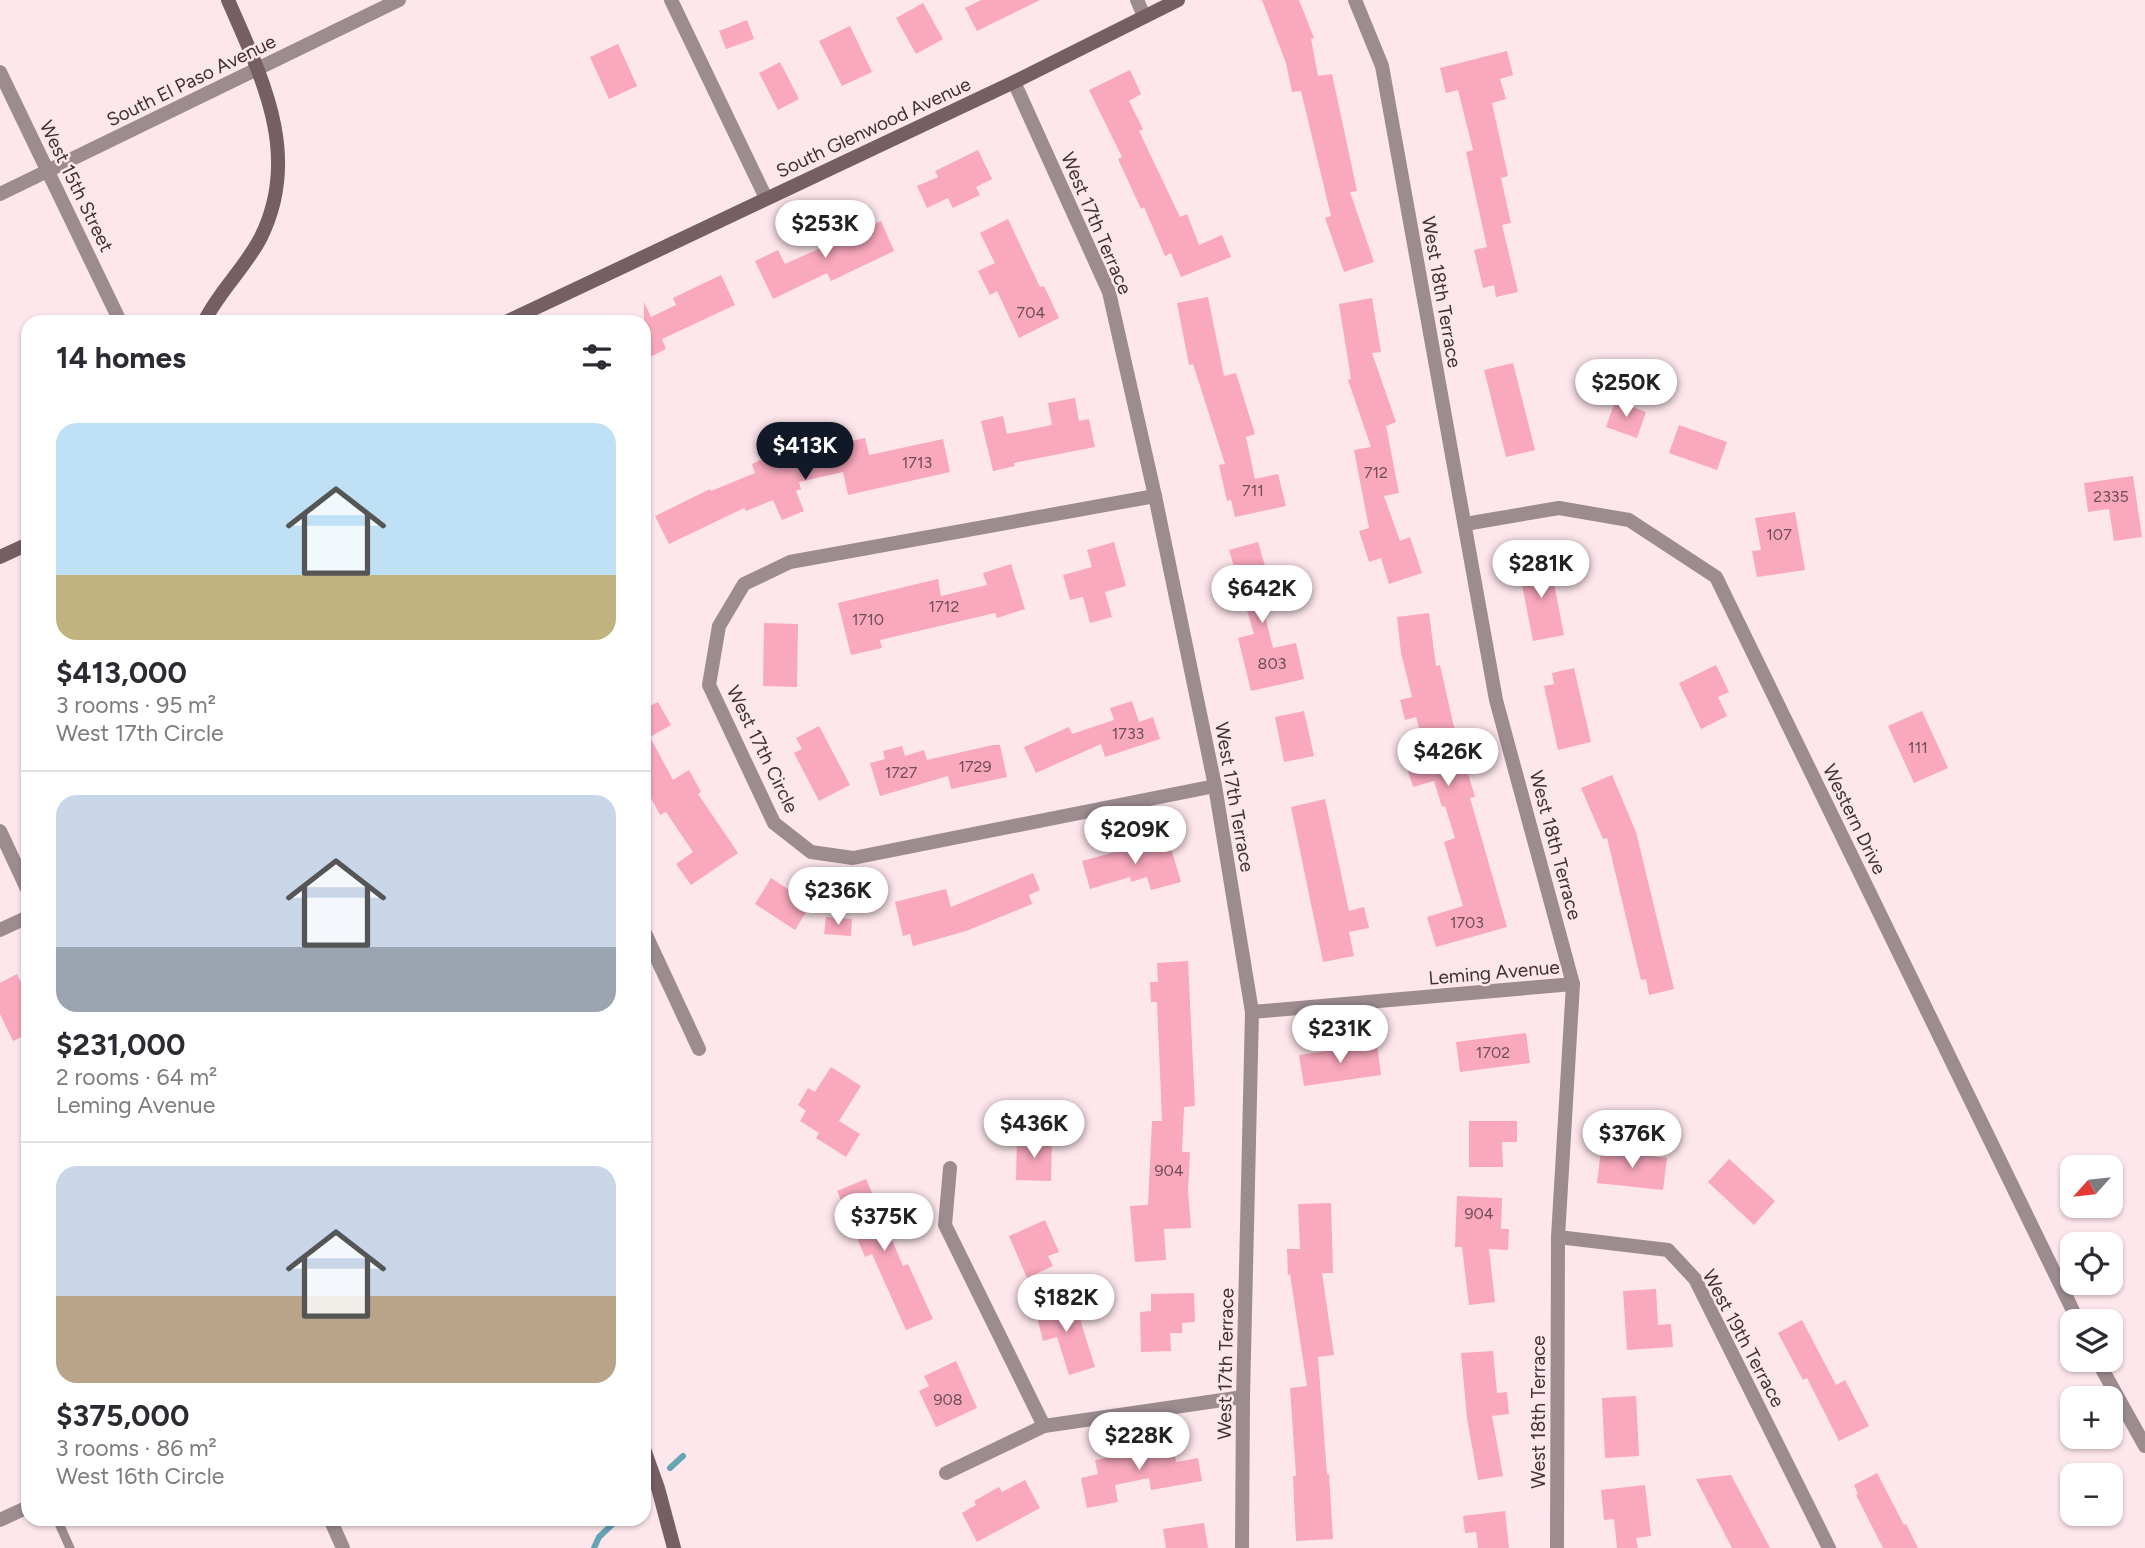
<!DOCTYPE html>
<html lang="en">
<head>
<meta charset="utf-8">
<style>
	:root { --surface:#fff; --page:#f7f7f7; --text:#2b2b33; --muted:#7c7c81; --line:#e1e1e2; --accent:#111827 }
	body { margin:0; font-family:Figtree,sans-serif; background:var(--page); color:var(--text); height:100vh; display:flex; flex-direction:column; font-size:26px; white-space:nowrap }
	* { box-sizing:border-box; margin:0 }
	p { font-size:23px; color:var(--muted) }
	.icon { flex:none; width:38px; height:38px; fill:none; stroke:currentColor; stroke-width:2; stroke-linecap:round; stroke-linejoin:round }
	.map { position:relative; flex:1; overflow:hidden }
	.details { position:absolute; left:21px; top:315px; width:630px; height:1211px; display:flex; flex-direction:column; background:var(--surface); border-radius:21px; box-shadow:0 2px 5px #0004 }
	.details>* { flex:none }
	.needle { width:46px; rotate:243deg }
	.tools { position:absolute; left:2060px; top:1155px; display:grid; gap:14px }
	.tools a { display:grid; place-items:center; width:63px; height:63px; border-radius:14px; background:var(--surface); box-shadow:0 2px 5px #0004; font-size:35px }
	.price { position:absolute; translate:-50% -60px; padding:0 16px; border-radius:24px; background:#fff; color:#222; font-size:23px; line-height:46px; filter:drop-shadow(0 2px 4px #0008) }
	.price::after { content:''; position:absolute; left:50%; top:42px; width:21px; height:16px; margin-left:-10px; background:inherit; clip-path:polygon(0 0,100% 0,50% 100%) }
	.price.active { background:var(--accent); color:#fff }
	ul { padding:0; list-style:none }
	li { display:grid; align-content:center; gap:14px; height:371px; padding:0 35px }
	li+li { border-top:2px solid var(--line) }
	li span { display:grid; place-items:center; height:217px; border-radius:21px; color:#555 }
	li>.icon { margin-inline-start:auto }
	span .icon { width:126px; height:126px; fill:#fffc; stroke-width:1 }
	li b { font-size:30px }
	h2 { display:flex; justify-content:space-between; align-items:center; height:84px; padding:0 35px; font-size:30px }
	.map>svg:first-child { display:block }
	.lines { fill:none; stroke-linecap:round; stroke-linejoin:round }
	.stream { stroke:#64a5b6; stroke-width:6 }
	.building { fill:#f9a8bd }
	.lane { stroke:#9c8c90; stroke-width:9 }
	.street { stroke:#9c8c90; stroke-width:14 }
	.secondary { stroke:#755f64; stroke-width:14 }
	.labels { text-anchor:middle; stroke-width:5; stroke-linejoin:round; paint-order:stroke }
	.number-label { font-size:16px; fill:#6e4f56 }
	.street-label { font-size:19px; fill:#3f3134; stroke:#fee7ec }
</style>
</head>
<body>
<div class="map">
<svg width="2145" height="1548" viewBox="0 0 2145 1548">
	<rect width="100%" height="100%" fill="#fee7ec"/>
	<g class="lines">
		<!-- stream -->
		<g class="stream">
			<polyline points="670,1468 683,1456"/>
			<polyline points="594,1548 599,1537 618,1519"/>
		</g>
	</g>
	<!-- building -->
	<g class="building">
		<polygon points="981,0 1040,0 977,31 965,8"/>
		<polygon points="1262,0 1299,0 1314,38 1311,39 1318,76 1332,74 1357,191 1350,192 1374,262 1344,272 1325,218 1331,216 1301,91 1292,92 1286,63"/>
		<polygon points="923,3 943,39 916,54 896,18"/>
		<polygon points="747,20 754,39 726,49 719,31"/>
		<polygon points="850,26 872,72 842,86 819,41"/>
		<polygon points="618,44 637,86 609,99 590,57"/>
		<polygon points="1507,51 1513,75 1500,79 1506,99 1492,103 1508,176 1501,178 1511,223 1502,225 1518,292 1496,297 1494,285 1483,288 1474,250 1487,247 1466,152 1473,150 1458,90 1446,93 1440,68"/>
		<polygon points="780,62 799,99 778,110 759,73"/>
		<polygon points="1130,70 1141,94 1129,101 1143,129 1139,131 1180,217 1187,214 1199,245 1222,235 1231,257 1181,277 1171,253 1165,256 1144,207 1141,209 1118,159 1122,157 1089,90"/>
		<polygon points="978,150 992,179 976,187 980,195 953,208 948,198 927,208 917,186 938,177 935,171"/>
		<polygon points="1008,219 1040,287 1044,286 1059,318 1019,338 997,291 990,295 978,271 995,263 980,233"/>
		<polygon points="881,221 894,251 831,281 827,273 773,299 755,261 778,250 785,264"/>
		<polygon points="721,275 735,305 662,339 666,349 644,360 644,302 651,317 676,305 673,298"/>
		<polygon points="1208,297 1224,376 1236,373 1255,434 1246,437 1255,479 1278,474 1286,506 1235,517 1231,500 1227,501 1219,465 1225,464 1193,364 1189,365 1177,303"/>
		<polygon points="1372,298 1381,352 1372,353 1396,422 1386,426 1399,493 1384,496 1400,541 1410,537 1422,573 1389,584 1381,558 1369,562 1359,531 1369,528 1354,450 1371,447 1348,380 1351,379 1339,304"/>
		<polygon points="1513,363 1535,450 1506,457 1484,370"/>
		<polygon points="1075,398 1079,421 1089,419 1095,447 1014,463 1015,466 993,471 981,421 1003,416 1007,434 1052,425 1048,403"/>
		<polygon points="1615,401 1646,412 1637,438 1606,427"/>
		<polygon points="1679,425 1727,442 1717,470 1669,453"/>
		<polygon points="865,438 869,455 943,439 950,472 848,495 843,472 799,482 801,489 796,491 804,511 782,520 773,500 746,511 744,508 669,544 655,516 710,489 711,491 755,473 752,464 769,456 773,465 805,451"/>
		<polygon points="2133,476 2142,537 2114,541 2109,509 2088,512 2084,483"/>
		<polygon points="1795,512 1805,570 1757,577 1752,551 1761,550 1755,518"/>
		<polygon points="1114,542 1126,586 1105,592 1112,617 1090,623 1083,597 1070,600 1063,575 1092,567 1087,550"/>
		<polygon points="1258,542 1275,600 1262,604 1273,648 1296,643 1304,679 1251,691 1238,638 1254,634 1229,550"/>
		<polygon points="1549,558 1564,635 1533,641 1518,564"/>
		<polygon points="1011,564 1025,609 997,618 995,613 880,640 882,648 851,655 838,603 938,579 941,596 987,585 983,573"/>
		<polygon points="1429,613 1436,666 1440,665 1453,723 1475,797 1470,798 1507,927 1436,947 1427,917 1463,906 1444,842 1455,838 1445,806 1442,807 1434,781 1413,787 1406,764 1427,757 1416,717 1405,720 1400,700 1412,697 1401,653 1397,617"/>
		<polygon points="764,623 798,624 797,687 763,686"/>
		<polygon points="1716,665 1729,692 1718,697 1727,716 1701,729 1679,683"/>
		<polygon points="1574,668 1591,742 1558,750 1544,686 1554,684 1552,673"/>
		<polygon points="1132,701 1139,722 1153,717 1160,739 1105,757 1101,744 1036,773 1024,747 1069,727 1072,734 1114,720 1110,708"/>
		<polygon points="658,702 671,725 650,737 673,780 689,770 701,792 698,794 738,853 691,885 676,864 693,852 666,812 660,815 644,785 644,709"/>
		<polygon points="1304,711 1314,756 1284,762 1275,717"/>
		<polygon points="1922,711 1948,768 1914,783 1888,726"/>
		<polygon points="819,726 850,785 819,801 794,753 802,749 796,738"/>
		<polygon points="993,745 1000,745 1007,777 951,789 948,776 880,796 870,763 885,759 883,751 902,746 905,756 924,750 927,760"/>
		<polygon points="1612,775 1636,832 1674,989 1649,995 1646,979 1641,980 1607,838 1603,839 1581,788"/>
		<polygon points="1325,799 1349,911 1364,907 1369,928 1349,932 1354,956 1323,962 1291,807"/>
		<polygon points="1168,838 1181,882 1151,890 1147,877 1131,882 1130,877 1090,889 1082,861"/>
		<polygon points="1033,873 1040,890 1029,895 1032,904 966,931 913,946 910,934 903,936 895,902 946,889 951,907"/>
		<polygon points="771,878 811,904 795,930 755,904"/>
		<polygon points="826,917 852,919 851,936 824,934"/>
		<polygon points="1188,961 1195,1106 1184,1107 1182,1152 1190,1152 1188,1191 1191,1228 1164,1229 1166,1260 1135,1262 1130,1206 1148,1205 1152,1121 1162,1121 1157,1002 1151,1002 1150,982 1158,982 1157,963"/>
		<polygon points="17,974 28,997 28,1034 13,1041 0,1014 0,983"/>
		<polygon points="1526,1033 1530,1063 1460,1072 1456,1042"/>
		<polygon points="1377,1044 1381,1075 1304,1086 1299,1055"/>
		<polygon points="831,1067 861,1086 839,1121 860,1134 846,1157 816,1138 819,1133 800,1121 806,1111 798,1105 808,1088 815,1092"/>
		<polygon points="1469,1121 1517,1121 1517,1142 1502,1142 1503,1167 1469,1167"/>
		<polygon points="1017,1138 1052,1140 1051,1181 1016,1180"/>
		<polygon points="1601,1150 1667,1158 1663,1190 1597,1183"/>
		<polygon points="1729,1159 1775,1201 1754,1225 1708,1182"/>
		<polygon points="866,1179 903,1266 908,1264 933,1319 906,1330 872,1254 865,1257 837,1191"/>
		<polygon points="1457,1196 1502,1198 1501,1229 1509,1229 1508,1250 1489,1249 1495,1302 1469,1305 1462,1247 1455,1247"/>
		<polygon points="1331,1203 1333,1273 1322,1273 1334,1355 1318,1357 1327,1474 1329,1474 1333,1539 1296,1541 1293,1476 1296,1476 1290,1388 1307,1386 1290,1274 1288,1275 1287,1249 1300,1249 1298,1204"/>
		<polygon points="1045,1220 1059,1252 1048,1256 1053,1266 1027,1278 1009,1236"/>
		<polygon points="1656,1289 1658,1325 1671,1324 1673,1347 1627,1350 1623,1291"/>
		<polygon points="1194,1293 1195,1322 1182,1323 1182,1333 1170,1333 1171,1351 1141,1352 1140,1312 1151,1311 1151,1294"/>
		<polygon points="1073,1297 1095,1367 1069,1375 1057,1337 1043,1341 1035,1309"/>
		<polygon points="1802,1320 1836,1385 1845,1380 1869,1426 1839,1441 1807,1378 1803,1380 1778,1333"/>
		<polygon points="1493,1351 1497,1393 1507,1392 1509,1414 1492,1416 1503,1476 1478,1480 1467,1418 1461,1353"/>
		<polygon points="956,1361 977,1408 936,1427 919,1391 929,1386 924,1376"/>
		<polygon points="1636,1396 1639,1456 1605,1458 1602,1398"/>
		<polygon points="1172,1438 1176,1462 1198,1458 1202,1481 1151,1490 1149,1478 1115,1485 1118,1502 1087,1508 1081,1478 1098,1474 1095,1460 1145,1451 1143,1442"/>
		<polygon points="1877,1473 1904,1525 1906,1524 1918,1548 1883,1548 1856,1495 1858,1494 1854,1485"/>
		<polygon points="1731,1475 1770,1548 1732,1548 1696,1479"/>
		<polygon points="1025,1480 1040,1508 977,1542 962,1513 976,1505 974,1501 999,1487 1002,1492"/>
		<polygon points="1645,1485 1651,1536 1636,1538 1638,1548 1617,1548 1614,1519 1604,1520 1601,1490"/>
		<polygon points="1505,1511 1509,1548 1478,1548 1476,1532 1465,1533 1463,1516"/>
		<polygon points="1204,1523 1208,1548 1166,1548 1163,1529"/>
	</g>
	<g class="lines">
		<!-- lane -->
		<polyline class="lane" points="57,1519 70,1548"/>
		<!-- street -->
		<g class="street">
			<polyline points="671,0 766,198"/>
			<polyline points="1137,0 1144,16"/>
			<polyline points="1355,0 1382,66 1496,700 1573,984 1558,1237 1557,1548"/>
			<polyline points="0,72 118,317"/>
			<polyline points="1014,82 1109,292 1155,496 1215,786 1252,1012 1243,1397 1242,1548"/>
			<polyline points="0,194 399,0"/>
			<polyline points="1155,496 790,562 744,584 719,626 709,685 774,823 811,852 853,858 1215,786"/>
			<polyline points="1465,524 1559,508 1629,520 1716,577 2078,1321"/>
			<polyline points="0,831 28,891"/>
			<polyline points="0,930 28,917"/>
			<polyline points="644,931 699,1049"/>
			<polyline points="1252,1012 1573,984"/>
			<polyline points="950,1168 945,1225 1044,1426"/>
			<polyline points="1558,1237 1668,1250 1695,1279 1829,1548"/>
			<polyline points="2097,1360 2145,1446"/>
			<polyline points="946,1473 1044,1426 1243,1397"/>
			<polyline points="330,1519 343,1548"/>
			<polyline points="0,1520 28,1507"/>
		</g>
		<!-- secondary -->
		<g class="secondary">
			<path d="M204,322C219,291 246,267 261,237C302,154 261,76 228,0"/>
			<polyline points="506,322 1014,82 1178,0"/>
			<polyline points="0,557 28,544"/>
			<polyline points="644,1449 658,1488 674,1548"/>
		</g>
	</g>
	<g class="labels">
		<!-- number labels -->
		<g class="number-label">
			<text x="1031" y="318">704</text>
			<text x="917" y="468">1713</text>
			<text x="1376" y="478">712</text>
			<text x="1253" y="496">711</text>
			<text x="2111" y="502">2335</text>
			<text x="1779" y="540">107</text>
			<text x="944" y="612">1712</text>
			<text x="868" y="625">1710</text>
			<text x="1272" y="669">803</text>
			<text x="1128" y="739">1733</text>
			<text x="1918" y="753">111</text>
			<text x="975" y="772">1729</text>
			<text x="901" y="778">1727</text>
			<text x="1467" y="928">1703</text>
			<text x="1493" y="1058">1702</text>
			<text x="1169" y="1176">904</text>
			<text x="1479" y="1219">904</text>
			<text x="948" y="1405">908</text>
		</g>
		<!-- street labels -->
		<g class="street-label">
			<text transform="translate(191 80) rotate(-26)" y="7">South El Paso Avenue</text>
			<text transform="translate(873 127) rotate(-25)" y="7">South Glenwood Avenue</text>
			<text transform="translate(77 186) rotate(64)" y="7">West 15th Street</text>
			<text transform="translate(1097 223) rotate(67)" y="7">West 17th Terrace</text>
			<text transform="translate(1442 292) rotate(80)" y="7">West 18th Terrace</text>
			<text transform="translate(763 749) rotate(64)" y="7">West 17th Circle</text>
			<text transform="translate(1235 797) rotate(80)" y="7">West 17th Terrace</text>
			<text transform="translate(1855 819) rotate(64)" y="7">Western Drive</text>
			<text transform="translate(1556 845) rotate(75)" y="7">West 18th Terrace</text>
			<text transform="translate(1494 972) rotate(-5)" y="7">Leming Avenue</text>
			<text transform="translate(1744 1338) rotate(62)" y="7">West 19th Terrace</text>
			<text transform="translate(1225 1364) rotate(-89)" y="7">West 17th Terrace</text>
			<text transform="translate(1538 1412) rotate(-90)" y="7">West 18th Terrace</text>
		</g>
	</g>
</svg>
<div class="tools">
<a><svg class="needle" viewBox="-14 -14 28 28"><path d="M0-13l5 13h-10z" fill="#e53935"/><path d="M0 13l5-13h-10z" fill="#7c7c81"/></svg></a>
<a><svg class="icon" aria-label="locate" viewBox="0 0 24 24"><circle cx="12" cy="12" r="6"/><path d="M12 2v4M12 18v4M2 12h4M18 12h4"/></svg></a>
<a><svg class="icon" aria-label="layers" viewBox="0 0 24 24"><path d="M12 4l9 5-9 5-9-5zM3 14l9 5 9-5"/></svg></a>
<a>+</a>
<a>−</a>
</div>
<b class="price" style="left:825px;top:260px">$253K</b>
<b class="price" style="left:1626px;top:419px">$250K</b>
<b class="price active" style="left:805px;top:482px">$413K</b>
<b class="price" style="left:1541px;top:600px">$281K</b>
<b class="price" style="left:1262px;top:625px">$642K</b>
<b class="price" style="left:1448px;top:788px">$426K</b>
<b class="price" style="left:1135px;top:866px">$209K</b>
<b class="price" style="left:838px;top:927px">$236K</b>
<b class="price" style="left:1340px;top:1065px">$231K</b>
<b class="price" style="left:1034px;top:1160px">$436K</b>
<b class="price" style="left:1632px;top:1170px">$376K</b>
<b class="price" style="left:884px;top:1253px">$375K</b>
<b class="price" style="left:1066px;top:1334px">$182K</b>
<b class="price" style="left:1139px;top:1472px">$228K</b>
<section class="details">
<h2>14 homes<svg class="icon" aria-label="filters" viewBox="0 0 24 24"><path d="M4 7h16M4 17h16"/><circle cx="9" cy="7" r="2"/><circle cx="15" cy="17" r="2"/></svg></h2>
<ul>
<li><span style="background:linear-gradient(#bfe0f5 70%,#c2b280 0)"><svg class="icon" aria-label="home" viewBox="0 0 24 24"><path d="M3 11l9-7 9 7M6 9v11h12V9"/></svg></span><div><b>$413,000</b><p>3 rooms · 95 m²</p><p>West 17th Circle</p></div></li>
<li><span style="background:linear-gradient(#c9d6e8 70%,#9aa5b1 0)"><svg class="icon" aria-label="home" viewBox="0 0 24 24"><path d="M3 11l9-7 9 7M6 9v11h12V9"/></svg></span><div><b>$231,000</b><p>2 rooms · 64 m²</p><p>Leming Avenue</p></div></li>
<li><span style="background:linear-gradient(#c9d6e8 60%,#b9a48a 0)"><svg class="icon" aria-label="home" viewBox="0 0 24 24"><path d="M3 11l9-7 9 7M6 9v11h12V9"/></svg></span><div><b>$375,000</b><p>3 rooms · 86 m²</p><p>West 16th Circle</p></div></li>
</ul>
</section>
</div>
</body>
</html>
